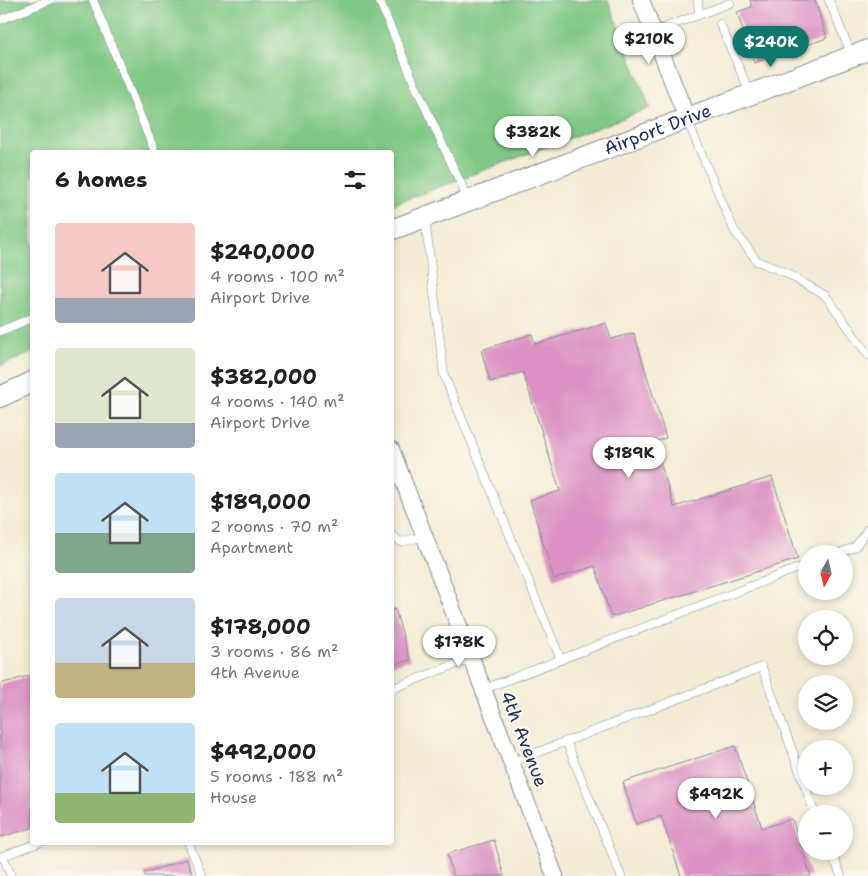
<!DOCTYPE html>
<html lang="en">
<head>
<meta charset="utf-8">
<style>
	:root { --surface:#fff; --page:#f6f6f6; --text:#202124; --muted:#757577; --accent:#0f766e }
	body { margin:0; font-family:"Shantell Sans",sans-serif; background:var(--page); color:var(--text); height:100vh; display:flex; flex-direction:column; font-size:19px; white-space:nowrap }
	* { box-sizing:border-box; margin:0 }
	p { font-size:16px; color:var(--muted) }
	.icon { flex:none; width:28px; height:28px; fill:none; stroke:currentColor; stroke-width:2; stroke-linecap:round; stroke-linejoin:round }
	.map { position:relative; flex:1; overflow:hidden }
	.sheet { position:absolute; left:30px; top:150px; width:364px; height:695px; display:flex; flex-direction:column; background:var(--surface); border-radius:5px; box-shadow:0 2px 8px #0003 }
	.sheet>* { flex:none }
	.needle { width:32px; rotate:188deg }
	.controls { position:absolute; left:798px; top:545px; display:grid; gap:10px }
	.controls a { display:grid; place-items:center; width:55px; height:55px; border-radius:50%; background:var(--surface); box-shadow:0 2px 8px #0003; font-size:25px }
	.price { position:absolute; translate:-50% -42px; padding:0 11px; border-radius:18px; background:#fff; color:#222; font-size:16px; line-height:32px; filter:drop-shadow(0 1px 2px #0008) }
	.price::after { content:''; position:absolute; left:50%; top:30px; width:15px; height:11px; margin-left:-8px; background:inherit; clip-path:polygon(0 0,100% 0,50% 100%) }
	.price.on { background:var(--accent); color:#fff }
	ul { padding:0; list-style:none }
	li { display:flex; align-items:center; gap:15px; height:125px; padding:0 25px }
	li span { display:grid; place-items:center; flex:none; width:140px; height:100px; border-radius:5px; color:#555 }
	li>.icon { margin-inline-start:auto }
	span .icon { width:60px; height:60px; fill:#fffc; stroke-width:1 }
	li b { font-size:21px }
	h2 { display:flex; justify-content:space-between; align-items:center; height:60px; padding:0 25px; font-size:21px }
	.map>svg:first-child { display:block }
	.green { fill:#7fc885; stroke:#4d7c72 }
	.building { fill:#db91c4 }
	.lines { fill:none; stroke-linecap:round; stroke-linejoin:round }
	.service-casing { stroke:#878d99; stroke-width:9 }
	.minor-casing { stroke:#878d99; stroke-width:18 }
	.tertiary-casing { stroke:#878d99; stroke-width:22 }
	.service { stroke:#fff; stroke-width:8 }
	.minor { stroke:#fff; stroke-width:16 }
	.tertiary { stroke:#fff; stroke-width:20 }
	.labels { text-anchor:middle; stroke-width:5; stroke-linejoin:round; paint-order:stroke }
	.street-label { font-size:18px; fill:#1b2f5e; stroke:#fbf7ec }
</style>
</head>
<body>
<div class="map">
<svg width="868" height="876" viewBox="0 0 868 876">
	<rect width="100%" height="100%" fill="#fbf7ec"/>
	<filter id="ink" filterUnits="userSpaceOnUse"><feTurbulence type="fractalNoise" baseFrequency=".02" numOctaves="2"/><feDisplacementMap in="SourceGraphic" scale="10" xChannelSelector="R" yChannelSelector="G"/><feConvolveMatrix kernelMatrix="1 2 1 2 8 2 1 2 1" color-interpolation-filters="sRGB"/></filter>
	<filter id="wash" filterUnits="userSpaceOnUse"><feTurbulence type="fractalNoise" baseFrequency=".0096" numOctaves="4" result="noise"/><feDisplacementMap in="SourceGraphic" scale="20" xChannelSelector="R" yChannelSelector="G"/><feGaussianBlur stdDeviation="1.12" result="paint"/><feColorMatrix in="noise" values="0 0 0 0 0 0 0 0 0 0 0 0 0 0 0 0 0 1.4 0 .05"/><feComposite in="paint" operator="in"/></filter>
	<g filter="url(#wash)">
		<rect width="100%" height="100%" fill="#f3ebd4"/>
		<!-- green -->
		<polygon class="green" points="0,0 608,0 650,108 391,205 391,152 32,152 32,353 0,366"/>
		<g id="blocks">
			<!-- building -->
			<g class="building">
				<polygon points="750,0 815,0 827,38 754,63 737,12 752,7"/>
				<polygon points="606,323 611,339 634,333 666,438 654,442 674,507 772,477 798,559 611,617 595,566 554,579 530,500 560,491 523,372 490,382 481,350 532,334 535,344"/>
				<polygon points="395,609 410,660 391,665 391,610"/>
				<polygon points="32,675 32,828 0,837 0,684"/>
				<polygon points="735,746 762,828 792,819 811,876 681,876 661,816 636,824 623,782"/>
				<polygon points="494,840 504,876 453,876 447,854"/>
				<polygon points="187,859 193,876 145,876 144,873"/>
			</g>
		</g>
	</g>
	<g filter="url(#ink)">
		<use href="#blocks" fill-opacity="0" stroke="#878d99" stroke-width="1"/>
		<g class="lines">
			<defs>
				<g id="service">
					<polyline points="93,0 155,152"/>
					<polyline points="379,0 416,87 468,199"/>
					<polyline points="698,0 699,15"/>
					<polyline points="829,0 852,56"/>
					<polyline points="0,20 50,0"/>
					<polyline points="720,24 750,93"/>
					<polyline points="653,32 730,3"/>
					<polyline points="687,120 734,230 757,261 784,272 826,296 868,355"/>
					<polyline points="425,218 444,375 561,660"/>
					<polyline points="0,331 32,318"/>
					<polyline points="391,535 401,542 425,536"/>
					<polyline points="837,554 855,547 868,529"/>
					<polyline points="391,689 472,658"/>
					<polyline points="484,689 806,565"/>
					<polyline points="566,741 621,876"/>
					<polyline points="512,762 762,667 815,814"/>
					<polyline points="188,842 202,876"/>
					<polyline points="831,851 841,876"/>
					<polyline points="3,856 11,876"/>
					<polyline points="0,857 41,842"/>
				</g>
				<g id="minor">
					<polyline points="641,0 687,119"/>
					<polyline points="391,449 555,876"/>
				</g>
				<g id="tertiary">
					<path id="s1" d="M391,230L868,50"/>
					<polyline points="0,397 32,382"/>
				</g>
			</defs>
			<!-- service casing -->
			<use href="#service" class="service-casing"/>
			<!-- minor casing -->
			<use href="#minor" class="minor-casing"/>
			<!-- tertiary casing -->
			<use href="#tertiary" class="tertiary-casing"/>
			<!-- service -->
			<use href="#service" class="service"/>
			<!-- minor -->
			<use href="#minor" class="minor"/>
			<!-- tertiary -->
			<use href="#tertiary" class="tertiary"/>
		</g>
	</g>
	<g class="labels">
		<!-- street labels -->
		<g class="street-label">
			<text dy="6" stroke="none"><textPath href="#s1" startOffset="285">Airport Drive</textPath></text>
			<text transform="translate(524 739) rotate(69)" y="6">4th Avenue</text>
		</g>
	</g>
</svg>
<div class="controls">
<a><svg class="needle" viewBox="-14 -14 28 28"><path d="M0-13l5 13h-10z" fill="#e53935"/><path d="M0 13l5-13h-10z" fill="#757577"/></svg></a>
<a><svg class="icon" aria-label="locate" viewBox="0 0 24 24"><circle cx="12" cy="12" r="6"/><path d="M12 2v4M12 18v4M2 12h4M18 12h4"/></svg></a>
<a><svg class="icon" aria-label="layers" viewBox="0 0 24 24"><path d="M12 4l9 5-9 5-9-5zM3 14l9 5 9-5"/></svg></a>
<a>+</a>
<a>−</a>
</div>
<b class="price" style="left:649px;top:65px">$210K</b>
<b class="price on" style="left:771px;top:68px">$240K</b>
<b class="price" style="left:533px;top:158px">$382K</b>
<b class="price" style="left:629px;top:479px">$189K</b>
<b class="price" style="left:459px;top:668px">$178K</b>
<b class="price" style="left:716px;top:820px">$492K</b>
<section class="sheet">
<h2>6 homes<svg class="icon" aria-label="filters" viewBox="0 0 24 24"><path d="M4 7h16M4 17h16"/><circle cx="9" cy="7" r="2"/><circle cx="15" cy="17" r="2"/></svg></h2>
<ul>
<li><span style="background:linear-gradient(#f6c9c9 75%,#9aa5b1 0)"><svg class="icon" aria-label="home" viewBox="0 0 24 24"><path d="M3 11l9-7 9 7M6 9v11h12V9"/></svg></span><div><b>$240,000</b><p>4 rooms · 100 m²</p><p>Airport Drive</p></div></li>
<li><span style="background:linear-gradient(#dfe7d0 75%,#9aa5b1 0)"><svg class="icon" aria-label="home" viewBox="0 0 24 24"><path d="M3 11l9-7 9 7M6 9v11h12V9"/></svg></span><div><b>$382,000</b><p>4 rooms · 140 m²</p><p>Airport Drive</p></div></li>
<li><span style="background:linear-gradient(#bfe0f5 60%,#7fa58c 0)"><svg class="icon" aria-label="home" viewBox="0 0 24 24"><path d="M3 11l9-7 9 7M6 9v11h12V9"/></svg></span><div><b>$189,000</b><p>2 rooms · 70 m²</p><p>Apartment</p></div></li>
<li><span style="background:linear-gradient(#c9d6e8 65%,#c2b280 0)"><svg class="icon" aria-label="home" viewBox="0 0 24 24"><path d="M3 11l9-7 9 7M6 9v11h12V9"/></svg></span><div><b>$178,000</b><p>3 rooms · 86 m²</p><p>4th Avenue</p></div></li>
<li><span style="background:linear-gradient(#bfe0f5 70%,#8fb573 0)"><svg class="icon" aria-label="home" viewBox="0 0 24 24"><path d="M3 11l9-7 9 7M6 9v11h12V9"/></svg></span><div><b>$492,000</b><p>5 rooms · 188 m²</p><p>House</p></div></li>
</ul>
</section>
</div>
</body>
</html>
